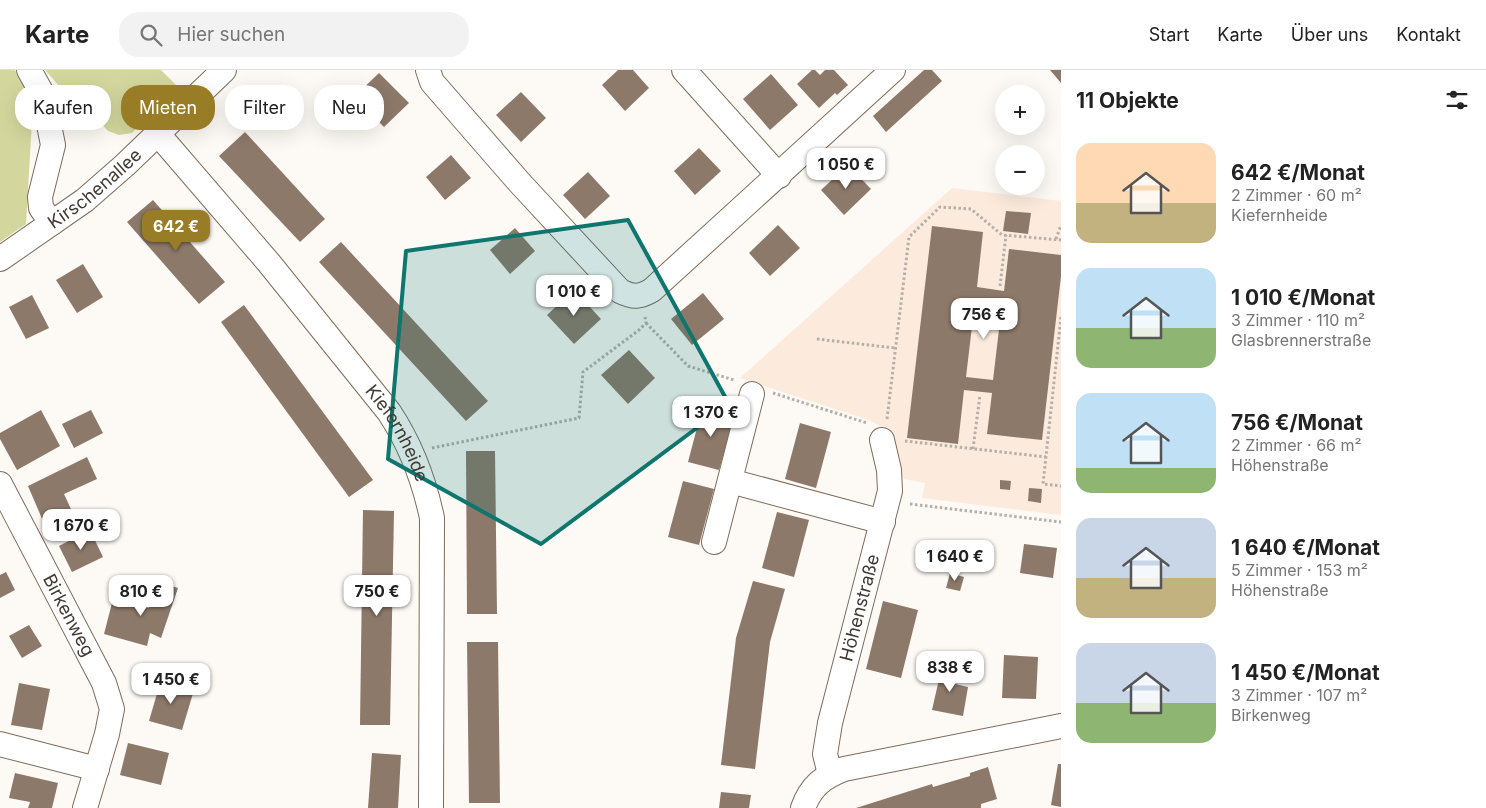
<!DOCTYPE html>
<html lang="de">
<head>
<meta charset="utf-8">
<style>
	:root { --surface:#fff; --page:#f2f2f2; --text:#222; --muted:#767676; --line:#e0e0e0; --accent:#997d26 }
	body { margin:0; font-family:Inter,sans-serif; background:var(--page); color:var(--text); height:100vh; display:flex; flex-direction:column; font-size:19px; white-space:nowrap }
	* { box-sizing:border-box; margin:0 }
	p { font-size:16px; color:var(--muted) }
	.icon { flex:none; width:28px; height:28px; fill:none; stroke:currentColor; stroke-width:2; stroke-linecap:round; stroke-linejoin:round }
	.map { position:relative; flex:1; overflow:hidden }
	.details { display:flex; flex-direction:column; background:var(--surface); width:425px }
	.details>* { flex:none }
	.hud { position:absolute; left:15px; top:15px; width:475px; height:45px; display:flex; gap:10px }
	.tools { position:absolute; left:995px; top:15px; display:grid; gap:10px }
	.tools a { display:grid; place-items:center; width:50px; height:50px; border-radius:50%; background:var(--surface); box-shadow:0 5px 20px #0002; font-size:25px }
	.price { position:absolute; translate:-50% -42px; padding:0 11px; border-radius:10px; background:#fff; color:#222; font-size:16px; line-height:32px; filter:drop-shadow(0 1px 2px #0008) }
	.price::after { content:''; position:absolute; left:50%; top:30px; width:15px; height:11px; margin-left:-8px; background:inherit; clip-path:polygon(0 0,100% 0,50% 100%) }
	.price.selected { background:var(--accent); color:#fff }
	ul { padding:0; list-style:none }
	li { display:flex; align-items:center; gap:15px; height:125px; padding:0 15px }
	li span { display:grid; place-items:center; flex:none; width:140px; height:100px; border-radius:15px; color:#555 }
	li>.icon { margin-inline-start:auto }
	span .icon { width:60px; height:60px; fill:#fffc; stroke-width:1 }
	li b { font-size:21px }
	h2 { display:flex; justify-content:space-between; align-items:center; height:60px; padding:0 15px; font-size:21px }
	.pill { padding:0 18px; border-radius:20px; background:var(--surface); box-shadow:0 5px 20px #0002; font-size:18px; line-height:45px }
	.pill.selected { background:var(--accent); color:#fff }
	header { display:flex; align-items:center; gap:30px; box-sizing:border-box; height:70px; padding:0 25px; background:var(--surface); border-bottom:1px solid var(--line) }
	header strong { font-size:24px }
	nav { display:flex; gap:28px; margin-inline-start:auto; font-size:18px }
	.search { width:350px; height:45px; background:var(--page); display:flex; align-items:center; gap:12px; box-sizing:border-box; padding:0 18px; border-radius:20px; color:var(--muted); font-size:19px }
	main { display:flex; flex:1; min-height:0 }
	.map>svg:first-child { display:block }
	.built { fill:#fcebdd }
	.green { fill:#d4d79d }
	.building { fill:#8c7969; fill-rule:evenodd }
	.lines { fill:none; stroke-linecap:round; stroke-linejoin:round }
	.minor-casing { stroke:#7f6c5c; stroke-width:26 }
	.path { stroke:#b5afaa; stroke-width:3; stroke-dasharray:2.5 2.5; stroke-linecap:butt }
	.minor { stroke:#fff; stroke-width:24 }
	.marked { fill:#0f766e; fill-opacity:0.2; stroke:#0f766e; stroke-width:4; stroke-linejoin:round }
	.labels { text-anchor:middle; stroke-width:5; stroke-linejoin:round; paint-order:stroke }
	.street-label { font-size:18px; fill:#423a33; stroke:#fdf9f5 }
</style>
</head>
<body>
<header>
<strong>Karte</strong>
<div class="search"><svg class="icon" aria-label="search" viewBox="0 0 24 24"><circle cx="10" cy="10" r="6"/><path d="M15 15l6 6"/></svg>Hier suchen</div>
<nav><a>Start</a><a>Karte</a><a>Über uns</a><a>Kontakt</a></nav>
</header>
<main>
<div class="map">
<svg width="1061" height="738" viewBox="0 0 1061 738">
	<rect width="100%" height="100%" fill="#fdf9f5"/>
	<!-- built -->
	<polygon class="built" points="952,118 1061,131 1061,445 922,428 925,413 904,409 881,357 869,350 740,308"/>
	<!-- green -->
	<g class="green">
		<polygon points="0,0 15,0 33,34 26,154 0,172"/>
		<polygon points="45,0 161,0 178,17 132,63 119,65 108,61 77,27 61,18"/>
	</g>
	<!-- building -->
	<g class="building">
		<polygon points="618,0 633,0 649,18 625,41 602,15"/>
		<polygon points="812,0 815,0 820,5 825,0 834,0 848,15 837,25 835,23 819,38 797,14"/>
		<polygon points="924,0 932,0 942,11 886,62 873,46"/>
		<polygon points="1050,0 1061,0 1061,13"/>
		<polygon points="379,3 409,33 384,57 354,27"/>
		<polygon points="771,4 798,35 770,60 743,29"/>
		<polygon points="521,22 546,48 521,72 496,45"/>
		<polygon points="245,62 325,149 300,172 219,86"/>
		<polygon points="699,78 721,101 695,125 674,101"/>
		<polygon points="451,85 471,108 445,130 426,107"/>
		<polygon points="848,95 871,119 844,145 821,120"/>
		<polygon points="588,102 610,126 585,149 563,125"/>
		<polygon points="153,130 225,212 199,234 127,152"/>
		<polygon points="1006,141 1031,143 1028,164 1003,161"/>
		<polygon points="778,155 800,178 770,206 749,183"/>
		<path d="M932,156L983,162L977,217L1004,221L1009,179L1061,185V206L1042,370L987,364L992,323L964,320L958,374L907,368ZM975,231L1002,234L993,310L966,307Z"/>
		<polygon points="515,158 535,181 510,204 490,180"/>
		<polygon points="341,172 488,331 466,351 319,192"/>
		<polygon points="83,194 103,227 77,243 56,210"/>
		<polygon points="574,220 601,249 574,274 547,245"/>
		<polygon points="703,223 724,249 692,275 671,249"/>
		<polygon points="32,225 49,258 26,269 9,237"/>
		<polygon points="244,235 373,410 349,427 221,252"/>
		<polygon points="629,280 655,308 628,334 601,305"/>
		<polygon points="703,335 735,344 719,400 688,392"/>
		<polygon points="41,340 60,376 17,400 0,369 0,363"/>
		<polygon points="91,340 103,363 74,378 62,354"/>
		<polygon points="800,353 831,362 816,418 785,409"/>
		<polygon points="466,381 495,381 497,544 467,544"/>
		<polygon points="87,387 97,409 64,424 71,439 43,451 28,416"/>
		<polygon points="1000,410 1011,411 1010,420 1000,419"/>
		<polygon points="683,411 714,419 699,475 668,467"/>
		<polygon points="1029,418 1042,419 1041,433 1028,431"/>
		<polygon points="363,440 394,441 390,655 360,655"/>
		<polygon points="777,442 809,450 794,507 762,498"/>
		<polygon points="90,460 103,487 72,502 59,476"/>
		<polygon points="1024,474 1057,478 1053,508 1020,503"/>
		<polygon points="6,502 15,520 0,528 0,505"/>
		<polygon points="950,503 964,507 960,521 946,518"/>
		<polygon points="753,511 785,519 770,572 755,699 721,695 736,568"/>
		<polygon points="159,512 178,518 161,568 150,563 147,576 104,564 113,529 149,538"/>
		<polygon points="883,531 918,540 901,608 866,599"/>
		<polygon points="29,555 42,576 22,588 9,566"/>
		<polygon points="467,572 498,572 500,733 469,733"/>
		<polygon points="1004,585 1038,587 1036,629 1002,628"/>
		<polygon points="942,596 957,598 955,614 968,617 963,646 932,640"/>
		<polygon points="161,610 194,620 182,660 149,651"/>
		<polygon points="19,613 50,619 42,660 11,655"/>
		<polygon points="128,673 169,683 161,715 120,705"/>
		<polygon points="372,683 401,685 398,738 368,738"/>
		<polygon points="1058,694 1061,694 1061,737 1051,735"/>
		<polygon points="988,697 997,729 981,734 981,738 856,738 932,714 933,717 970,706 970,703"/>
		<polygon points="15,703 58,713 52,738 28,738 30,732 9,728"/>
		<polygon points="721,722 751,725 749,738 719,738"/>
	</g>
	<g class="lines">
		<defs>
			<g id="minor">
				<polyline points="29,0 43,25 53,75 40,127 41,138 52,153"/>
				<path d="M428,0L432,12L519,112L620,221C634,228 640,227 652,220L893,0"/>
				<polyline points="684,0 779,106"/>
				<path id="s1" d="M158,64L269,193L389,342C411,375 424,410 432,448L431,738"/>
				<path id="s2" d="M0,189L85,130L125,95L224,0"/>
				<polyline points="730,411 883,452"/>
				<path id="s3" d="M0,414L104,613L112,639L107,664L85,738"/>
				<polyline points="714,472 752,324"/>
				<polyline points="0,674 97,699"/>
				<path id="s4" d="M830,704L825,684L830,653L890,421L889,400L882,370"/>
				<path d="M803,738C811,716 823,707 844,699L1061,656"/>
			</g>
		</defs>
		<!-- minor casing -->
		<use href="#minor" class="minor-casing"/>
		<!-- path -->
		<g class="path">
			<polyline points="1056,169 1061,155"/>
			<polyline points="1000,216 1006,165"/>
			<polyline points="1061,247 1043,414 1061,416"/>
			<polyline points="646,253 688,296 734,310"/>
			<polyline points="817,269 895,278"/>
			<polyline points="773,323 867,353"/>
			<polyline points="887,349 909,167 940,137 971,139 1002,165 1061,170"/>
			<polyline points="905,371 1046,387"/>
			<polyline points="432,378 579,348 583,302 639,260 646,253 645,247"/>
			<polyline points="973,379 980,325"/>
			<polyline points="910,434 1061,452"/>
		</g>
		<!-- minor -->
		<use href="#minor" class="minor"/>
	</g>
	<!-- marked area -->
	<path class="marked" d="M628,150L729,334L541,474L388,389L406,181Z"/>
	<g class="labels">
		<!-- street labels -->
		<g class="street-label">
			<text dy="6" stroke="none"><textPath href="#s2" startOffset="118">Kirschenallee</textPath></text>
			<text dy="6" stroke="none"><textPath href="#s1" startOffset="384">Kiefernheide</textPath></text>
			<text dy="6" stroke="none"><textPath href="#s4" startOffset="171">Höhenstraße</textPath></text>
			<text dy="6" stroke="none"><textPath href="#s3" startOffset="148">Birkenweg</textPath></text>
		</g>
	</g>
</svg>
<div class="tools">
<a>+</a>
<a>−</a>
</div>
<b class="price" style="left:846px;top:120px">1 050 €</b>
<b class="price selected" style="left:176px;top:182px">642 €</b>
<b class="price" style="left:574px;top:247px">1 010 €</b>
<b class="price" style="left:984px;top:270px">756 €</b>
<b class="price" style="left:711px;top:368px">1 370 €</b>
<b class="price" style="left:81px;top:481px">1 670 €</b>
<b class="price" style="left:955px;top:512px">1 640 €</b>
<b class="price" style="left:141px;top:547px">810 €</b>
<b class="price" style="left:377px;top:547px">750 €</b>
<b class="price" style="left:950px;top:623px">838 €</b>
<b class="price" style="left:171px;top:635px">1 450 €</b>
<div class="hud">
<a class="pill">Kaufen</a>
<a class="pill selected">Mieten</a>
<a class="pill">Filter</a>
<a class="pill">Neu</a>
</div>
</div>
<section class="details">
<h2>11 Objekte<svg class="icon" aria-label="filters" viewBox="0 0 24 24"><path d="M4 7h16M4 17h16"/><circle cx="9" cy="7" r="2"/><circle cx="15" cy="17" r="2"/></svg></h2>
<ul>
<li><span style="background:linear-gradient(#ffd9b3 60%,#c2b280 0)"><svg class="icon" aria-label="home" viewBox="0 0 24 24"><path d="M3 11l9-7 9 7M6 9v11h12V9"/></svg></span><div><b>642 €/Monat</b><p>2 Zimmer · 60 m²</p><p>Kiefernheide</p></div></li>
<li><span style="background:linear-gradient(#bfe0f5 60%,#8fb573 0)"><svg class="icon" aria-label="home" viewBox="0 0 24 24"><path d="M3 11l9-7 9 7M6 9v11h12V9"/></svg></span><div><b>1 010 €/Monat</b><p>3 Zimmer · 110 m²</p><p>Glasbrennerstraße</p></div></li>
<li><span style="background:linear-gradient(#bfe0f5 75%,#8fb573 0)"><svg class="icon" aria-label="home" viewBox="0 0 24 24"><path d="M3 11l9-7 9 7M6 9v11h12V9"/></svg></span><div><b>756 €/Monat</b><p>2 Zimmer · 66 m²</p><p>Höhenstraße</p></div></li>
<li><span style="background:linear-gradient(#c9d6e8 60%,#c2b280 0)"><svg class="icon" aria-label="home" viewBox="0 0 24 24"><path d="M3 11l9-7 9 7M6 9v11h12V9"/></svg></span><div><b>1 640 €/Monat</b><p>5 Zimmer · 153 m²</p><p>Höhenstraße</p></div></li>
<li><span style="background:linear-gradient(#c9d6e8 60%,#8fb573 0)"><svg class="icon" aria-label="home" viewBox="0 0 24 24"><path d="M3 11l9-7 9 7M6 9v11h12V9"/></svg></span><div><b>1 450 €/Monat</b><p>3 Zimmer · 107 m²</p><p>Birkenweg</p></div></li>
</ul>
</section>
</main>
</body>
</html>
